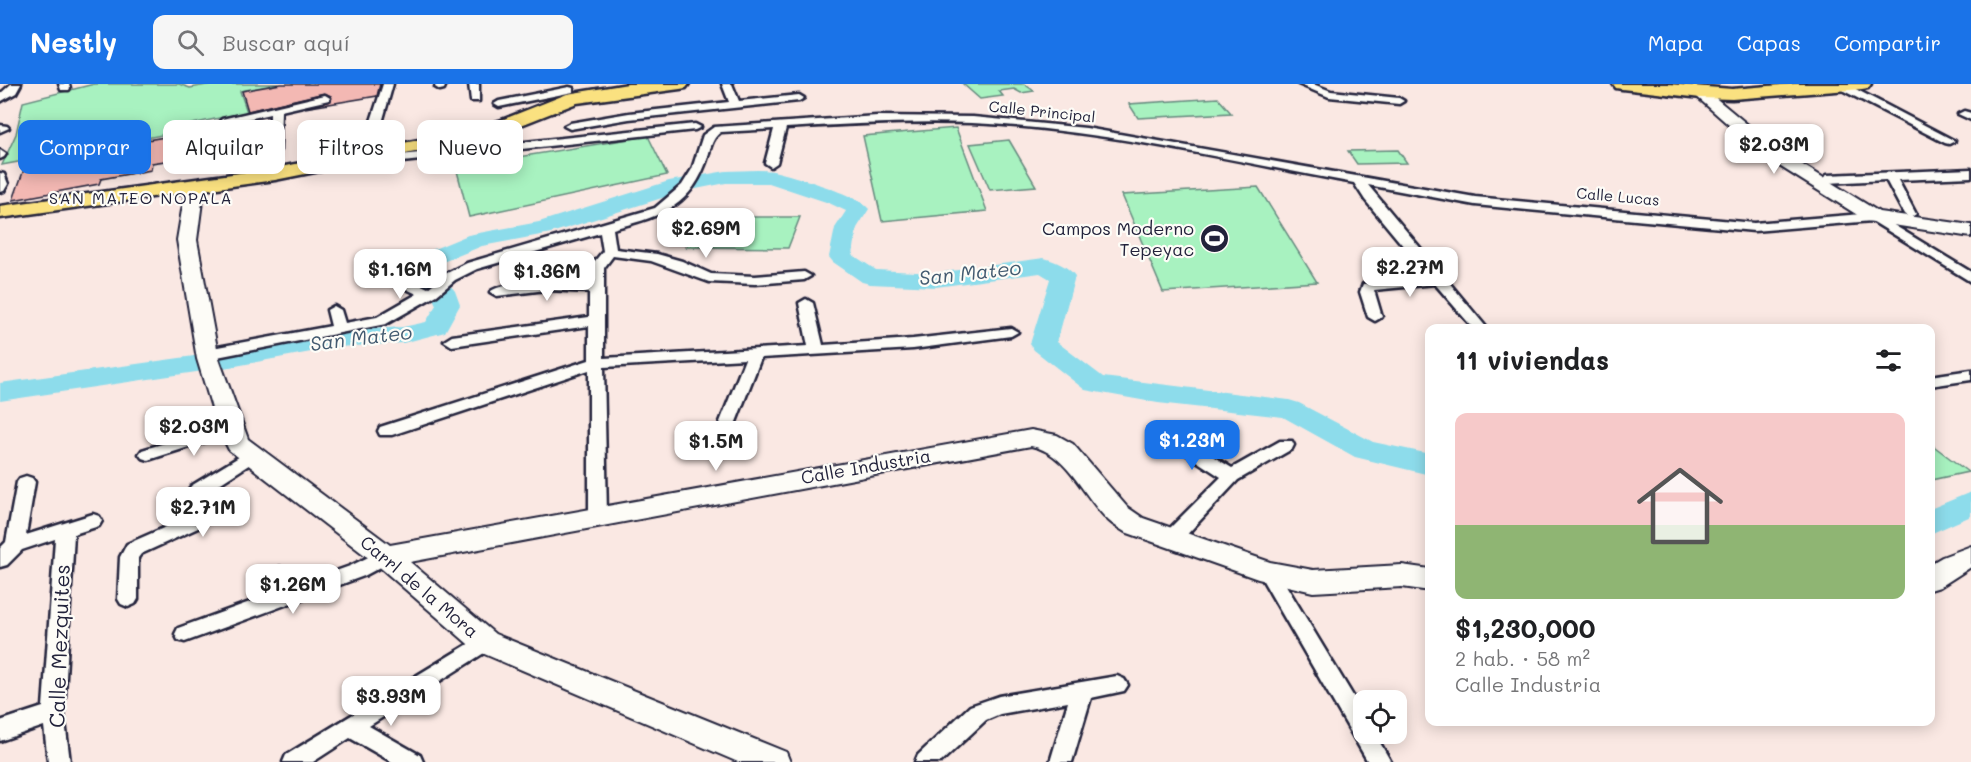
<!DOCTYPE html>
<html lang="es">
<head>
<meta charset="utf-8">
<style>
	:root { --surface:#fff; --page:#f6f6f6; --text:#202124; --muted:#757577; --accent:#1a73e8 }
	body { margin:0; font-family:Mali,sans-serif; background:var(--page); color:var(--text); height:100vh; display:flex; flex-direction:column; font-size:22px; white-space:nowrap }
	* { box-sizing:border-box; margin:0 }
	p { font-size:20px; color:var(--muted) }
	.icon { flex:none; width:33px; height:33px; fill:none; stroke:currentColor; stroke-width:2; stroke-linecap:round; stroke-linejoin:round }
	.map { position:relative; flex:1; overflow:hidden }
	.sheet { position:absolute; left:1425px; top:240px; width:510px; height:402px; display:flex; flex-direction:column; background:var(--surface); border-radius:12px; box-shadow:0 3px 15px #0003 }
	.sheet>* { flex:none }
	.guide { position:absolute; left:18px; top:36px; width:570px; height:54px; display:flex; gap:12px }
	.tools { position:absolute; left:1353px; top:606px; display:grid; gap:12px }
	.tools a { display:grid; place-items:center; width:54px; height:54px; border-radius:12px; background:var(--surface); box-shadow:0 3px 15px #0003; font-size:30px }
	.price { position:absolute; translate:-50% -51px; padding:0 14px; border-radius:12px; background:#fff; color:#222; font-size:20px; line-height:39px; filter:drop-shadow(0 2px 3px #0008) }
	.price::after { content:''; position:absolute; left:50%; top:36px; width:18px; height:14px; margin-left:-9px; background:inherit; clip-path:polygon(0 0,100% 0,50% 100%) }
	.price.current { background:var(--accent); color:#fff }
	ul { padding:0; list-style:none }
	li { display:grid; align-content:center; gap:12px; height:318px; padding:0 30px }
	li span { display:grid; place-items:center; height:186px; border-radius:12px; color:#555 }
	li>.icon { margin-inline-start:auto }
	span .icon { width:108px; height:108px; fill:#fffc; stroke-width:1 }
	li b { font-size:26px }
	h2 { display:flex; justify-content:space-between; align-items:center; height:72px; padding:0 30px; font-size:26px }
	.chip { padding:0 21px; border-radius:12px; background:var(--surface); box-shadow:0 3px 15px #0003; font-size:21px; line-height:54px }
	.chip.current { background:var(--accent); color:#fff }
	header { display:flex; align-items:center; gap:36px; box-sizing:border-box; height:84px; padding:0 30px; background:var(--accent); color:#fff }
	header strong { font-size:28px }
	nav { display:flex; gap:33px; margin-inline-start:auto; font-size:21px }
	.search { width:420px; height:54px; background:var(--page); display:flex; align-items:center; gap:15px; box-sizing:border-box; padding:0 21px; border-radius:12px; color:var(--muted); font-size:22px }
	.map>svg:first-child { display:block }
	.green { fill:#a8f2c0; stroke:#658a7e; stroke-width:1.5 }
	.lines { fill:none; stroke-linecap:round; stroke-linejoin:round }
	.river { fill:#8ddceb; fill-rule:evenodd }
	.building { fill:#f3b8b3; stroke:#22223b; stroke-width:1.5 }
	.street-casing { stroke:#22223b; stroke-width:5 }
	.secondary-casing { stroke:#22223b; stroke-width:4 }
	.primary-casing { stroke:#22223b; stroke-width:5 }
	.street { fill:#fdfcf7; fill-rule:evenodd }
	.secondary { fill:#fdfcf7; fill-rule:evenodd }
	.primary { fill:#fae180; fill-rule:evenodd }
	.labels { text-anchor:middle; stroke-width:4.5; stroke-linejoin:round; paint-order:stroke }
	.far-street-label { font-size:15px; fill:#22223b; stroke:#fdfcf7 }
	.far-neighbourhood-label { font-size:16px; letter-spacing:1.5px; fill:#22223b; stroke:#fdfcf7 }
	.poi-label { font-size:18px; fill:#22223b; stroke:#fdfcf7; text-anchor:end }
	.street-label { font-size:18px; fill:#22223b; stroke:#fdfcf7 }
	.water-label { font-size:20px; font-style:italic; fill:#425a70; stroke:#fdfcf7 }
	.near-street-label { font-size:21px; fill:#22223b; stroke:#fdfcf7 }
</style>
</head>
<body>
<header>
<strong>Nestly</strong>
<div class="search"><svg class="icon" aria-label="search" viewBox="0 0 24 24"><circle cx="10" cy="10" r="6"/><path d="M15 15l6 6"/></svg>Buscar aquí</div>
<nav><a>Mapa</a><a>Capas</a><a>Compartir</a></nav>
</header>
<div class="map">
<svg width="1971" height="678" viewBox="0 0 1971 678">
	<rect width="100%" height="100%" fill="#fae8e3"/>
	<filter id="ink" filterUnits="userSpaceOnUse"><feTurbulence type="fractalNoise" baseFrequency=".0167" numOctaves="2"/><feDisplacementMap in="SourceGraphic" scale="12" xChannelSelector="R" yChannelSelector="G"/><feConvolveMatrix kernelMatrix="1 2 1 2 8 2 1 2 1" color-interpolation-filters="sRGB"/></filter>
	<g filter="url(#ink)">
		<!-- green -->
		<g class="green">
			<polygon points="94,0 179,0 190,4 212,0 278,0 240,7 247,28 178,43 178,48 2,81 16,50 23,18"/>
			<polygon points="963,0 1024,0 1034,7 1021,9 1014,5 999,7 1003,12 980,15"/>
			<polygon points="1218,14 1231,29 1138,34 1129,20"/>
			<polygon points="956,44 987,127 882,137 863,52"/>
			<polygon points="648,52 667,91 469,133 456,83"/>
			<polygon points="1009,56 1036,102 990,106 970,60"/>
			<polygon points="1398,66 1407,79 1357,80 1348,67"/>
			<polygon points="1258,103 1317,198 1163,208 1122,111"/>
			<polygon points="700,133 800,133 788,164 686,163"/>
			<polygon points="1931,360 1968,388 1931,396"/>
		</g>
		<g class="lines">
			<!-- river -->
			<g class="river">
				<path d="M726,87C741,87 758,85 773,87C792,91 859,111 869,125L857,144L853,171L876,186L936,189L1044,174C1055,177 1068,182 1075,192L1057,258L1103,293L1289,316L1299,319L1373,358L1430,370V391L1355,373L1283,333L1158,319L1085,306L1034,266L1030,260L1050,195L1040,189L936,203L870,200L862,198L833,178L829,173L835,144L846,127L829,119L769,99H726L681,108L551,149L482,162L438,180L440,189L455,207L460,221L445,248L403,259L338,263L230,283L0,317V299L230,267L338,247L403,243L426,238L436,221C429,202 417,198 413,177L417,172L468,151L539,138L669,97Z"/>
				<polygon points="1971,408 1971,432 1930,450 1930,425"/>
			</g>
		</g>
		<!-- building -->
		<g class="building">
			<polygon points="281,0 380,0 377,12 305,24 331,17 331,12 324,9 248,27 242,7"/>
			<polygon points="182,50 178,75 152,79 151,86 101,95 99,100 13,116 27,77"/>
		</g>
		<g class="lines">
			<defs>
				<g id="street">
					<polygon points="11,0 21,0 16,9 0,18 0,10"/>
					<polygon points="59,0 69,0 70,4 69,6 61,6"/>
					<polygon points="383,0 393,0 372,74 695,40 701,43 695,46 366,82 360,78 360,71"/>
					<polygon points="436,0 446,0 444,5 440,6 435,3"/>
					<polygon points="469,0 479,0 479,17 471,17"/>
					<polygon points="722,0 732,0 739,17 799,11 804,14 799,17 629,35 570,45 564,42 570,39 629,29 729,18"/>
					<polygon points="1298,0 1313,0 1331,7 1399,14 1404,17 1399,20 1329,13"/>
					<polygon points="1838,0 1846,0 1955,57 1949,60 1945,59 1838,4"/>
					<polygon points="569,3 573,4 573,8 499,23 494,20 499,17"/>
					<polygon points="325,11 330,14 329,16 281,27 279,93 275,94 269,90 270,30 226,40 220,37 222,35"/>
					<polygon points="1964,27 1971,29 1971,36 1958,30"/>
					<path d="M877,32L973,33L1086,44L1475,113L1754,139L1874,129L1971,188V198L1872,137L1754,147L1475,121L1368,101L1487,244H1473L1435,200L1374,206L1382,233L1375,237L1368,233L1360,208L1363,200L1428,192L1365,116L1354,99C1228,76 1100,45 972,39C910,37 848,40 786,44L777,79L771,83L765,79L774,45L721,48C710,55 710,70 705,81C687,127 655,133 613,145L616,165L657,170L682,177L711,190L755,192L804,188L811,192L804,196L755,200L709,198L651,177L613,172L604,184V274L808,262L799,219L806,215L813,219L823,261L913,255L1011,244L1018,248L1011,252L913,265L761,274L736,338L734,342H722L720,338L745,275L604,283L607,432L604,437L598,439L592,437L589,432V286L392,351H380L378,347L380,343L589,276V242L452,262L444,257L452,252L589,233V208L546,206L497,212L490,208C502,196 570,199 589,199L590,183L603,167L600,149L477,185L455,196L437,211L386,240L207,275L199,270L207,265L331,242L327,226L334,222L341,226L345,239L377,233L417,210L383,194L381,191L383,188H393L428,204L445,190L467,179L655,124L682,101L692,85L703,51L714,43Z"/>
					<polygon points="0,41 7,42 9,44 0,48"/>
					<polygon points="0,66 6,70 4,73 0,75"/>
					<polygon points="1971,85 1971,93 1898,96 1916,130 1910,134 1904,130 1886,96 1827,99 1821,95 1827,91"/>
					<polygon points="0,89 4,90 8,100 4,107 0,108"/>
					<polygon points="1971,286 1971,296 1930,302 1930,292"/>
					<polygon points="230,339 236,340 238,344 236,348 148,376 142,374 139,370 142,366"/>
					<polygon points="1170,346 1232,384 1280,357 1292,357 1294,361 1292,365 1238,396 1179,459 1172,461 1165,459 1163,454 1165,449 1221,393 1164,356 1162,352 1164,348"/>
					<polygon points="252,365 258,367 261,371 258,375 204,410 203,435 198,444 141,470 138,474 138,515 135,520 128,523 121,520 118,515 120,473 127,460 184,435 185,414 191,402"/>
					<polygon points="26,392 32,394 35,398 26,451 93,430 99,432 102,437 99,442 74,450 64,629 70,678 48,678 44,642 0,657 0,637 43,623 55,455 22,466 7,481 0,483 0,464 6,458 17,398 20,394"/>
					<polygon points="385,465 392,467 394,472 392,477 364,492 185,558 178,556 175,550 178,544 272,510 270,490 273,485 280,483 287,485 291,503 350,482"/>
					<polygon points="1268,481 1275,483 1364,630 1364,650 1375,650 1391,678 1368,678 1258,488 1261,483"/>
					<polygon points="485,550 492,552 495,558 492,564 369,642 420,671 423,678 392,678 350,654 313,678 283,678 286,671"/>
					<polygon points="1117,592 1124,595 1128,601 1124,607 1091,614 1072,678 1050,678 1068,618 1000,630 986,636 941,678 915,678 918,671 970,622 999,612"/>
				</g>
				<g id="secondary">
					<polygon points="1701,4 1706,6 1777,65 1879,128 1971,141 1971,153 1867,137 1765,73 1696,12 1693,9 1696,6"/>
					<path d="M195,97L201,98L204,102L197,156L219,275L248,355L390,461L1031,346L1057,351L1073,360L1127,423L1143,434L1270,478L1313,486L1402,481L1430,485V507L1402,503L1313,508L1258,495L1125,448C1119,444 1113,441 1109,437C1083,413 1068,369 1031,362L410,478L495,550L786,668L790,678H738L475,566L375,479L229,366L218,344L197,275L177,156L186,102L189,98Z"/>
					<polygon points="1971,462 1971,483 1940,503 1930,506 1930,480 1942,473"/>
				</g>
				<g id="primary">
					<polygon points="628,0 689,0 686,4 680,5 577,19 511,45 475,56 275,96 0,134 0,122 275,84 465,47 499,37 567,10"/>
					<polygon points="1613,0 1668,0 1732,5 1794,0 1871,0 1868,4 1862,5 1732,15 1701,14 1622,5 1616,4"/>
				</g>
			</defs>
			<!-- street casing -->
			<use href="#street" class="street-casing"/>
			<!-- secondary casing -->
			<use href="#secondary" class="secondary-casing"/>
			<!-- primary casing -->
			<use href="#primary" class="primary-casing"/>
			<!-- street -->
			<use href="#street" class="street"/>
			<!-- secondary -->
			<use href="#secondary" class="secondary"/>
			<!-- primary -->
			<use href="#primary" class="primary"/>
		</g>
	</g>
	<!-- icons -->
	<defs>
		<symbol id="stadium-disc" viewBox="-11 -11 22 22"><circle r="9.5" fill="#22223b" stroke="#fdfcf7"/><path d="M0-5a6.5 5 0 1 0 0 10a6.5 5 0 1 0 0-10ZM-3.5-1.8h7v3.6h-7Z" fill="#fff"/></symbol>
	</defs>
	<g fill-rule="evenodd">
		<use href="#stadium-disc" x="1198" y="138" width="33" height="33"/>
	</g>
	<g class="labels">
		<!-- far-street labels -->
		<g class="far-street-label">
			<text transform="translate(1042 28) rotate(6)" y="5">Calle Principal</text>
			<text transform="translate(1618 113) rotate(5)" y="5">Calle Lucas</text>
		</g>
		<!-- far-neighbourhood labels -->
		<g class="far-neighbourhood-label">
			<text x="141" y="120">SAN MATEO NOPALA</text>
		</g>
		<!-- poi labels -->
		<g class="poi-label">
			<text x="1194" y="151">Campos Moderno<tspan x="1194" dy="21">Tepeyac</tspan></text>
		</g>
		<!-- street labels -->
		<g class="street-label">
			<text transform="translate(866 383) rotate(-10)" y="6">Calle Industria</text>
			<text transform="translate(419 503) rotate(40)" y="6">Carrl de la Mora</text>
		</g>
		<!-- water labels -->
		<g class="water-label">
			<text transform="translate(970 189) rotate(-6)" y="7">San Mateo</text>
			<text transform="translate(361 254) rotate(-7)" y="7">San Mateo</text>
		</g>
		<!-- near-street labels -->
		<g class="near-street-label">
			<text transform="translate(60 562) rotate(-88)" y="7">Calle Mezquites</text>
		</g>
	</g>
</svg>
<div class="tools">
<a><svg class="icon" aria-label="locate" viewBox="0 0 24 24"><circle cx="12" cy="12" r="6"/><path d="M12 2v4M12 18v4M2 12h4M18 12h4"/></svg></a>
</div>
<b class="price" style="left:1774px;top:91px">$2.03M</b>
<b class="price" style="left:706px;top:175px">$2.69M</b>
<b class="price" style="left:1410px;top:214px">$2.27M</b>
<b class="price" style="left:400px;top:216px">$1.16M</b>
<b class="price" style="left:547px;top:218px">$1.36M</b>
<b class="price" style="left:194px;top:373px">$2.03M</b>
<b class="price current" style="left:1192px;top:387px">$1.23M</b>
<b class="price" style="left:716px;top:388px">$1.5M</b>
<b class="price" style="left:203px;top:454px">$2.71M</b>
<b class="price" style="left:293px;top:531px">$1.26M</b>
<b class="price" style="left:391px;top:643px">$3.93M</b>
<div class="guide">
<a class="chip current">Comprar</a>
<a class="chip">Alquilar</a>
<a class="chip">Filtros</a>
<a class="chip">Nuevo</a>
</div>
<section class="sheet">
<h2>11 viviendas<svg class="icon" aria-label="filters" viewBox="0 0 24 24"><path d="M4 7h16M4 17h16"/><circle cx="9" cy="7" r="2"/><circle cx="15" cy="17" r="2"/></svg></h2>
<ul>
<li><span style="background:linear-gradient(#f6c9c9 60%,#8fb573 0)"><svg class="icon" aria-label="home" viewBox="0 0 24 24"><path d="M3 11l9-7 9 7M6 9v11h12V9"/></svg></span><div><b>$1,230,000</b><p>2 hab. · 58 m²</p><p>Calle Industria</p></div></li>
</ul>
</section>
</div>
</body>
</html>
